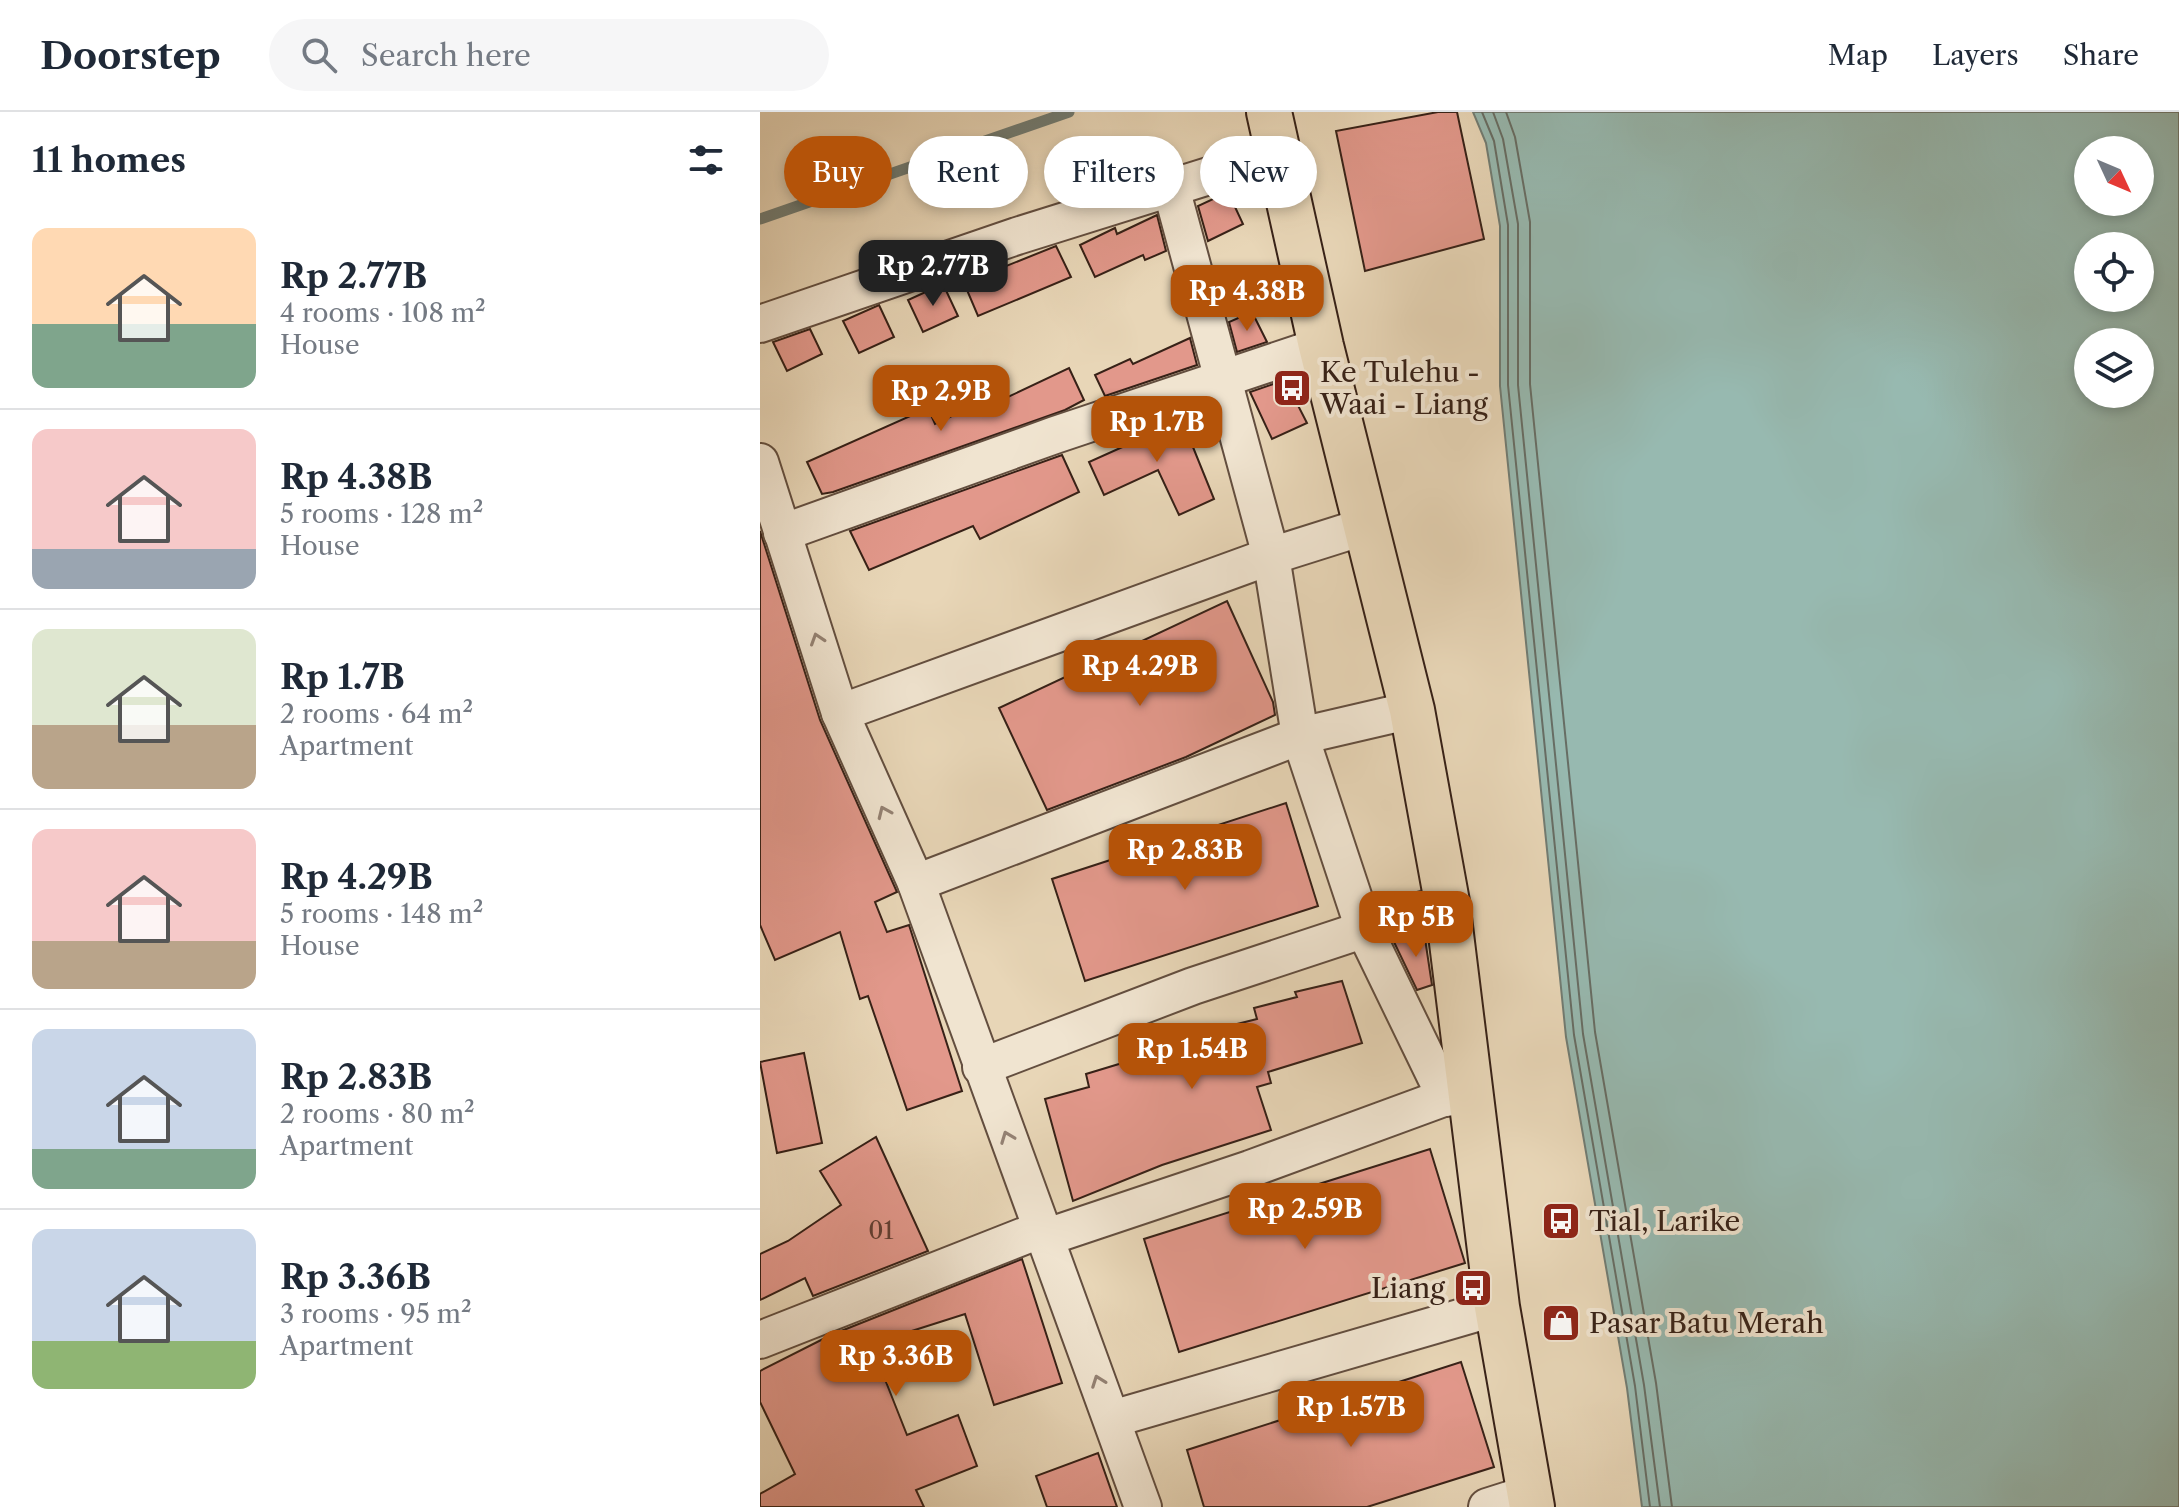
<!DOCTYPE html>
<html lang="en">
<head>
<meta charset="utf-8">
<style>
	:root { --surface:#fff; --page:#f6f6f7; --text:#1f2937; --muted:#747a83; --line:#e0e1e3; --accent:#b45309 }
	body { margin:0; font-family:"Libre Caslon Text",serif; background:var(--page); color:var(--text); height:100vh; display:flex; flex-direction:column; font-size:30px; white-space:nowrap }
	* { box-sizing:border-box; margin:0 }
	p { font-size:26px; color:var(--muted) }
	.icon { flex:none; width:44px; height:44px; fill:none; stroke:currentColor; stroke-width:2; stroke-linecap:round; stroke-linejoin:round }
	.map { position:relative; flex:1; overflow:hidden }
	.side { display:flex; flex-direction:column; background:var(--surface); width:760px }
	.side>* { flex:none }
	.banner { position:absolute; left:24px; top:24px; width:760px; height:72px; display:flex; gap:16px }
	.needle { width:52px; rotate:134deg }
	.controls { position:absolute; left:1314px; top:24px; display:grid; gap:16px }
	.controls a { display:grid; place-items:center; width:80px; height:80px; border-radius:50%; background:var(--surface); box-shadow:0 4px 12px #0003; font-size:40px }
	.price { position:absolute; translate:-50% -68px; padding:0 18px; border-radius:16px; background:var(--accent); color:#fff; font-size:26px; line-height:52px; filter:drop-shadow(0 2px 4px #0008) }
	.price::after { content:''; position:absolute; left:50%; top:48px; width:24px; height:18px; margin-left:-12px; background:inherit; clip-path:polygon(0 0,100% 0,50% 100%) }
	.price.current { background:#222; color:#fff }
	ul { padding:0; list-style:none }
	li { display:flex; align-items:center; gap:24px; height:200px; padding:0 32px }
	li+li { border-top:2px solid var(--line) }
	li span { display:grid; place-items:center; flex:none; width:224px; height:160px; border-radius:16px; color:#555 }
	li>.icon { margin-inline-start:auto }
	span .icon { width:96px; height:96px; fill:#fffc; stroke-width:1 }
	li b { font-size:34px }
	h2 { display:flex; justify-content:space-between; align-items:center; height:96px; padding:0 32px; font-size:34px }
	.tag { padding:0 28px; border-radius:36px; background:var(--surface); box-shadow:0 4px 12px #0003; font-size:28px; line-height:72px }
	.tag.current { background:var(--accent); color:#fff }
	header { display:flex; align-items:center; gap:48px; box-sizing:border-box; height:112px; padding:0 40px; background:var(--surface); border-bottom:2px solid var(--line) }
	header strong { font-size:38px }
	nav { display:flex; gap:44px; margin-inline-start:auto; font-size:28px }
	.search { width:560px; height:72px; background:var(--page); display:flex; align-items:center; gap:20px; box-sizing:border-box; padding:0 28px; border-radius:44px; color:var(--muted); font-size:30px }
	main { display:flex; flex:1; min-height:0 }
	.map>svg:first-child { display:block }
	.water { fill:#97b9b0; stroke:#717c73; stroke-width:2; fill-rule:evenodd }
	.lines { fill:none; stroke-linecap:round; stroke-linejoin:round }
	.shore { stroke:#676d64; stroke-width:2 }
	.stream { stroke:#717c73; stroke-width:11 }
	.building { fill:#e2988b; stroke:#372117; stroke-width:2 }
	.minor-casing { stroke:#634e3f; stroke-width:40 }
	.highway-casing { stroke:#372117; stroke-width:48 }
	.minor { stroke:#f0e4d0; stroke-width:36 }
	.highway { stroke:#e8d6b7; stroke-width:44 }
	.oneway { stroke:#948274 }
	.labels { text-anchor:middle; stroke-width:8; stroke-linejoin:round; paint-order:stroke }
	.number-label { font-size:24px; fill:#623f34 }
	.poi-label { font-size:28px; fill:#372117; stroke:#f0e4d0; text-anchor:start }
</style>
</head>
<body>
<header>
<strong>Doorstep</strong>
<div class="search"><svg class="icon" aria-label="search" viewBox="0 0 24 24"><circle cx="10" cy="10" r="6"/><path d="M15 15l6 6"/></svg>Search here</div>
<nav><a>Map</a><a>Layers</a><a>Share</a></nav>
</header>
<main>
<section class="side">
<h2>11 homes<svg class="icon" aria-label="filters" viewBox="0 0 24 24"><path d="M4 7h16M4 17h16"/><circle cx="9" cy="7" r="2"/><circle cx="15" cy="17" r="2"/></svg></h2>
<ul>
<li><span style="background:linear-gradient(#ffd9b3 60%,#7fa58c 0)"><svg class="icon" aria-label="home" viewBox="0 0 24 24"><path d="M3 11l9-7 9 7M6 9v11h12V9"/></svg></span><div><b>Rp 2.77B</b><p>4 rooms · 108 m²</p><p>House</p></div></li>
<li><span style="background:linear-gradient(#f6c9c9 75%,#9aa5b1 0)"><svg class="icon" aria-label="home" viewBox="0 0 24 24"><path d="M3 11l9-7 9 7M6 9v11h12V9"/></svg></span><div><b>Rp 4.38B</b><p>5 rooms · 128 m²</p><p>House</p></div></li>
<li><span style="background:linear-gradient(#dfe7d0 60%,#b9a48a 0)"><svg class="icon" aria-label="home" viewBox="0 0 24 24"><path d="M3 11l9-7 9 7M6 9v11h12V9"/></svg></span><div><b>Rp 1.7B</b><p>2 rooms · 64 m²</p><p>Apartment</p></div></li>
<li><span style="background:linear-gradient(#f6c9c9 70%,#b9a48a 0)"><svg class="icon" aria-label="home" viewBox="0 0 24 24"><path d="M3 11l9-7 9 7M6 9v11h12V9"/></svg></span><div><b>Rp 4.29B</b><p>5 rooms · 148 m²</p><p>House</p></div></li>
<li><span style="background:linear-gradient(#c9d6e8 75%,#7fa58c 0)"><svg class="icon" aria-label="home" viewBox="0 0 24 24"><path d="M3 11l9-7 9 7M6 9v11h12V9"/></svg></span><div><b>Rp 2.83B</b><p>2 rooms · 80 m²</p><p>Apartment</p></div></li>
<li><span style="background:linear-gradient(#c9d6e8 70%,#8fb573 0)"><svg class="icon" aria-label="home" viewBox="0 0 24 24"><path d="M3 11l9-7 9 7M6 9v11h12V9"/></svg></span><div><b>Rp 3.36B</b><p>3 rooms · 95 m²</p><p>Apartment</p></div></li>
</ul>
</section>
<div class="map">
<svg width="1419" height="1395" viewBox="0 0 1419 1395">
	<rect width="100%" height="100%" fill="#e8d6b7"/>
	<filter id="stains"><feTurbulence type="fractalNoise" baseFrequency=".0025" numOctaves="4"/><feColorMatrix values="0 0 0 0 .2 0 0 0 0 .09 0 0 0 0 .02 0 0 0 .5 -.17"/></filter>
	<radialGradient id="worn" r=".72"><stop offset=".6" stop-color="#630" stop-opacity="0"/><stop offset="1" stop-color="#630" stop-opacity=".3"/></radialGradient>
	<!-- water -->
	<path class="water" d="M713,0H1419V1395H882L867,1276L806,925L740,274V114L726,31ZM1328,38H1380V90H1328ZM1328,134H1380V186H1328ZM1328,230H1380V282H1328Z"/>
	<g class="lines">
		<!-- shore -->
		<g class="shore">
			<polyline points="722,0 734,29 748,113 748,273 814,923 875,1274 890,1395"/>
			<polyline points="733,0 743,27 758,112 758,273 823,922 884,1273 900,1395"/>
			<polyline points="746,0 755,25 770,110 770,272 835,920 896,1271 912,1395"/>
		</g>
		<!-- stream -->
		<polyline class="stream" points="0,107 309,0"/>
	</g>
	<!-- building -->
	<g class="building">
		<polygon points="678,0 697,0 724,127 605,159 576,19"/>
		<polygon points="468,80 483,112 448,129 438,94"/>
		<polygon points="397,103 406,139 385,148 383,143 335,165 320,133 355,116 357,122"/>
		<polygon points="296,134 311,165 218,204 204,171"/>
		<polygon points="183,172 198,204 163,220 148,188"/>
		<polygon points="119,193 134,225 99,241 83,209"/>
		<polygon points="492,200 507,230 477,240 469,210"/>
		<polygon points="50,217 62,242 27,259 13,230"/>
		<polygon points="430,226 437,253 345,284 335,263 370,247 373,252"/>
		<polygon points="309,256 324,288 305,298 73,380 62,382 47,350 168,296 175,312 245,279 248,285"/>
		<polygon points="525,268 547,311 512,327 490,280"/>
		<polygon points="420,303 454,387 419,403 398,358 344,383 329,350 367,333 362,323"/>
		<polygon points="302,343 319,380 220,427 213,414 109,458 90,419"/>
		<polygon points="0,419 60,608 137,780 115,790 127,820 149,813 202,979 147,998 108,884 100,887 80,820 15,848 0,813"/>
		<polygon points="467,489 513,590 515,603 426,645 287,698 239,596"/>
		<polygon points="526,691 558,794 325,869 292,767"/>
		<polygon points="664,820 672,873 657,878 634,830"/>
		<polygon points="582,869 602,931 508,960 511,971 497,975 511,1018 402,1053 313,1089 285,987 329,975 326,962 458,922 457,917 497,907 494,896 537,885 535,880"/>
		<polygon points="44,941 62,1031 17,1041 0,950"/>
		<polygon points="116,1025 168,1139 53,1184 45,1166 0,1188 0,1142 28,1129 81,1093 60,1059"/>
		<polygon points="670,1037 705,1151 419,1240 384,1127"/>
		<polygon points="262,1147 302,1271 234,1293 205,1202 111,1232 147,1323 198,1303 217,1354 156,1378 164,1395 0,1395 0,1382 35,1362 0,1290 0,1259 71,1223"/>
		<polygon points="701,1250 734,1355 607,1395 444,1395 427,1338"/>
		<polygon points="338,1341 357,1395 287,1395 276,1364"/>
	</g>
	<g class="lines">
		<defs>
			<g id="minor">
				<polyline points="411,76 511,444 540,624 604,817 686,986"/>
				<polyline points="0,212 257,124 519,42"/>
				<polyline points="0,350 80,601 156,771 383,1395"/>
				<polyline points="22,421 295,323 561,234"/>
				<polyline points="80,601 511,444 606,414"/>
				<polyline points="156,771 540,624 652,598"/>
				<polyline points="221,955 433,874 687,790"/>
				<polyline points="284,1126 490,1057 705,978"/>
				<polyline points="0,1228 282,1117"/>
				<polyline points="352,1307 737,1195"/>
				<polyline points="727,1395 771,1381"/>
			</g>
			<polyline id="highway" points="509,0 561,234 652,598 687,790 737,1195 772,1395"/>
		</defs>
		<!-- minor casing -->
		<use href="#minor" class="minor-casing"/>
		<!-- highway casing -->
		<use href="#highway" class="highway-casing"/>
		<!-- minor -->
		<use href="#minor" class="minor"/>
		<!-- highway -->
		<use href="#highway" class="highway"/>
	</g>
	<!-- one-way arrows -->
	<defs><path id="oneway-chevron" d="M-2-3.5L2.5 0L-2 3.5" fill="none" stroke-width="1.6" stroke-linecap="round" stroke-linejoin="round" transform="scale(2)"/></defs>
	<g class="oneway">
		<use href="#oneway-chevron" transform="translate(57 527) rotate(-108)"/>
		<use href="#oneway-chevron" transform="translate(124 700) rotate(-114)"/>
		<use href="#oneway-chevron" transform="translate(247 1025) rotate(-111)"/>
		<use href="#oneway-chevron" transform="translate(338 1269) rotate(-110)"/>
	</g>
	<!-- icons -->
	<defs>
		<symbol id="bus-square" viewBox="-11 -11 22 22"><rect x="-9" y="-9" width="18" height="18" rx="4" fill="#8f2418" stroke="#f0e4d0"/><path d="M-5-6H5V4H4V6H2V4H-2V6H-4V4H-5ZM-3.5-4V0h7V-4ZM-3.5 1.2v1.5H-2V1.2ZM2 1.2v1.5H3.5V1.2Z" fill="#fff"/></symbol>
		<symbol id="shop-square" viewBox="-11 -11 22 22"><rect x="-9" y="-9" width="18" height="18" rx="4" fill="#8f2418" stroke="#f0e4d0"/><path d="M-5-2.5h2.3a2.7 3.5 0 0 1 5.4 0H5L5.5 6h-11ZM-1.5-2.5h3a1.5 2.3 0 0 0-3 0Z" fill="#fff"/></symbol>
	</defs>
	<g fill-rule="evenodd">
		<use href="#bus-square" x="510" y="254" width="44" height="44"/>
		<use href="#bus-square" x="779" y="1087" width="44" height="44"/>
		<use href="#bus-square" x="691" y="1154" width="44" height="44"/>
		<use href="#shop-square" x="779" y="1189" width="44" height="44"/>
	</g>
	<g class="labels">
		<!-- number labels -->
		<g class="number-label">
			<text x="121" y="1127">01</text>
		</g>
		<!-- poi labels -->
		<g class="poi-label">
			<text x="560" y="270">Ke Tulehu -<tspan x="560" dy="32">Waai - Liang</tspan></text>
			<text x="829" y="1119">Tial, Larike</text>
			<text x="685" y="1186" text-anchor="end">Liang</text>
			<text x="829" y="1221">Pasar Batu Merah</text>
		</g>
	</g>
	<rect width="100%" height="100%" filter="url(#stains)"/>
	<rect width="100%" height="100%" fill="url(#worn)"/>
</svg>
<div class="controls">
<a><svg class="needle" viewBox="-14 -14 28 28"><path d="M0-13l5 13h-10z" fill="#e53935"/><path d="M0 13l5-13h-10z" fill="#747a83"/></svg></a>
<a><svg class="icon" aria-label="locate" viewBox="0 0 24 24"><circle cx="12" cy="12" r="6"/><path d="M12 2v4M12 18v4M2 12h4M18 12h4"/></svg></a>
<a><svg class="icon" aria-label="layers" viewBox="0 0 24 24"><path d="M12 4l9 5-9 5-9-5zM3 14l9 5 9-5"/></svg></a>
</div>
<b class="price current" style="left:173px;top:196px">Rp 2.77B</b>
<b class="price" style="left:487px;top:221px">Rp 4.38B</b>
<b class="price" style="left:181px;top:321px">Rp 2.9B</b>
<b class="price" style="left:397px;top:352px">Rp 1.7B</b>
<b class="price" style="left:380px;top:596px">Rp 4.29B</b>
<b class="price" style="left:425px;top:780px">Rp 2.83B</b>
<b class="price" style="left:656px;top:847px">Rp 5B</b>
<b class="price" style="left:432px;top:979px">Rp 1.54B</b>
<b class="price" style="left:545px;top:1139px">Rp 2.59B</b>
<b class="price" style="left:136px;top:1286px">Rp 3.36B</b>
<b class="price" style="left:591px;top:1337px">Rp 1.57B</b>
<div class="banner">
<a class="tag current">Buy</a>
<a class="tag">Rent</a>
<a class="tag">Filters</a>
<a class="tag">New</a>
</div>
</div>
</main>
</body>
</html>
